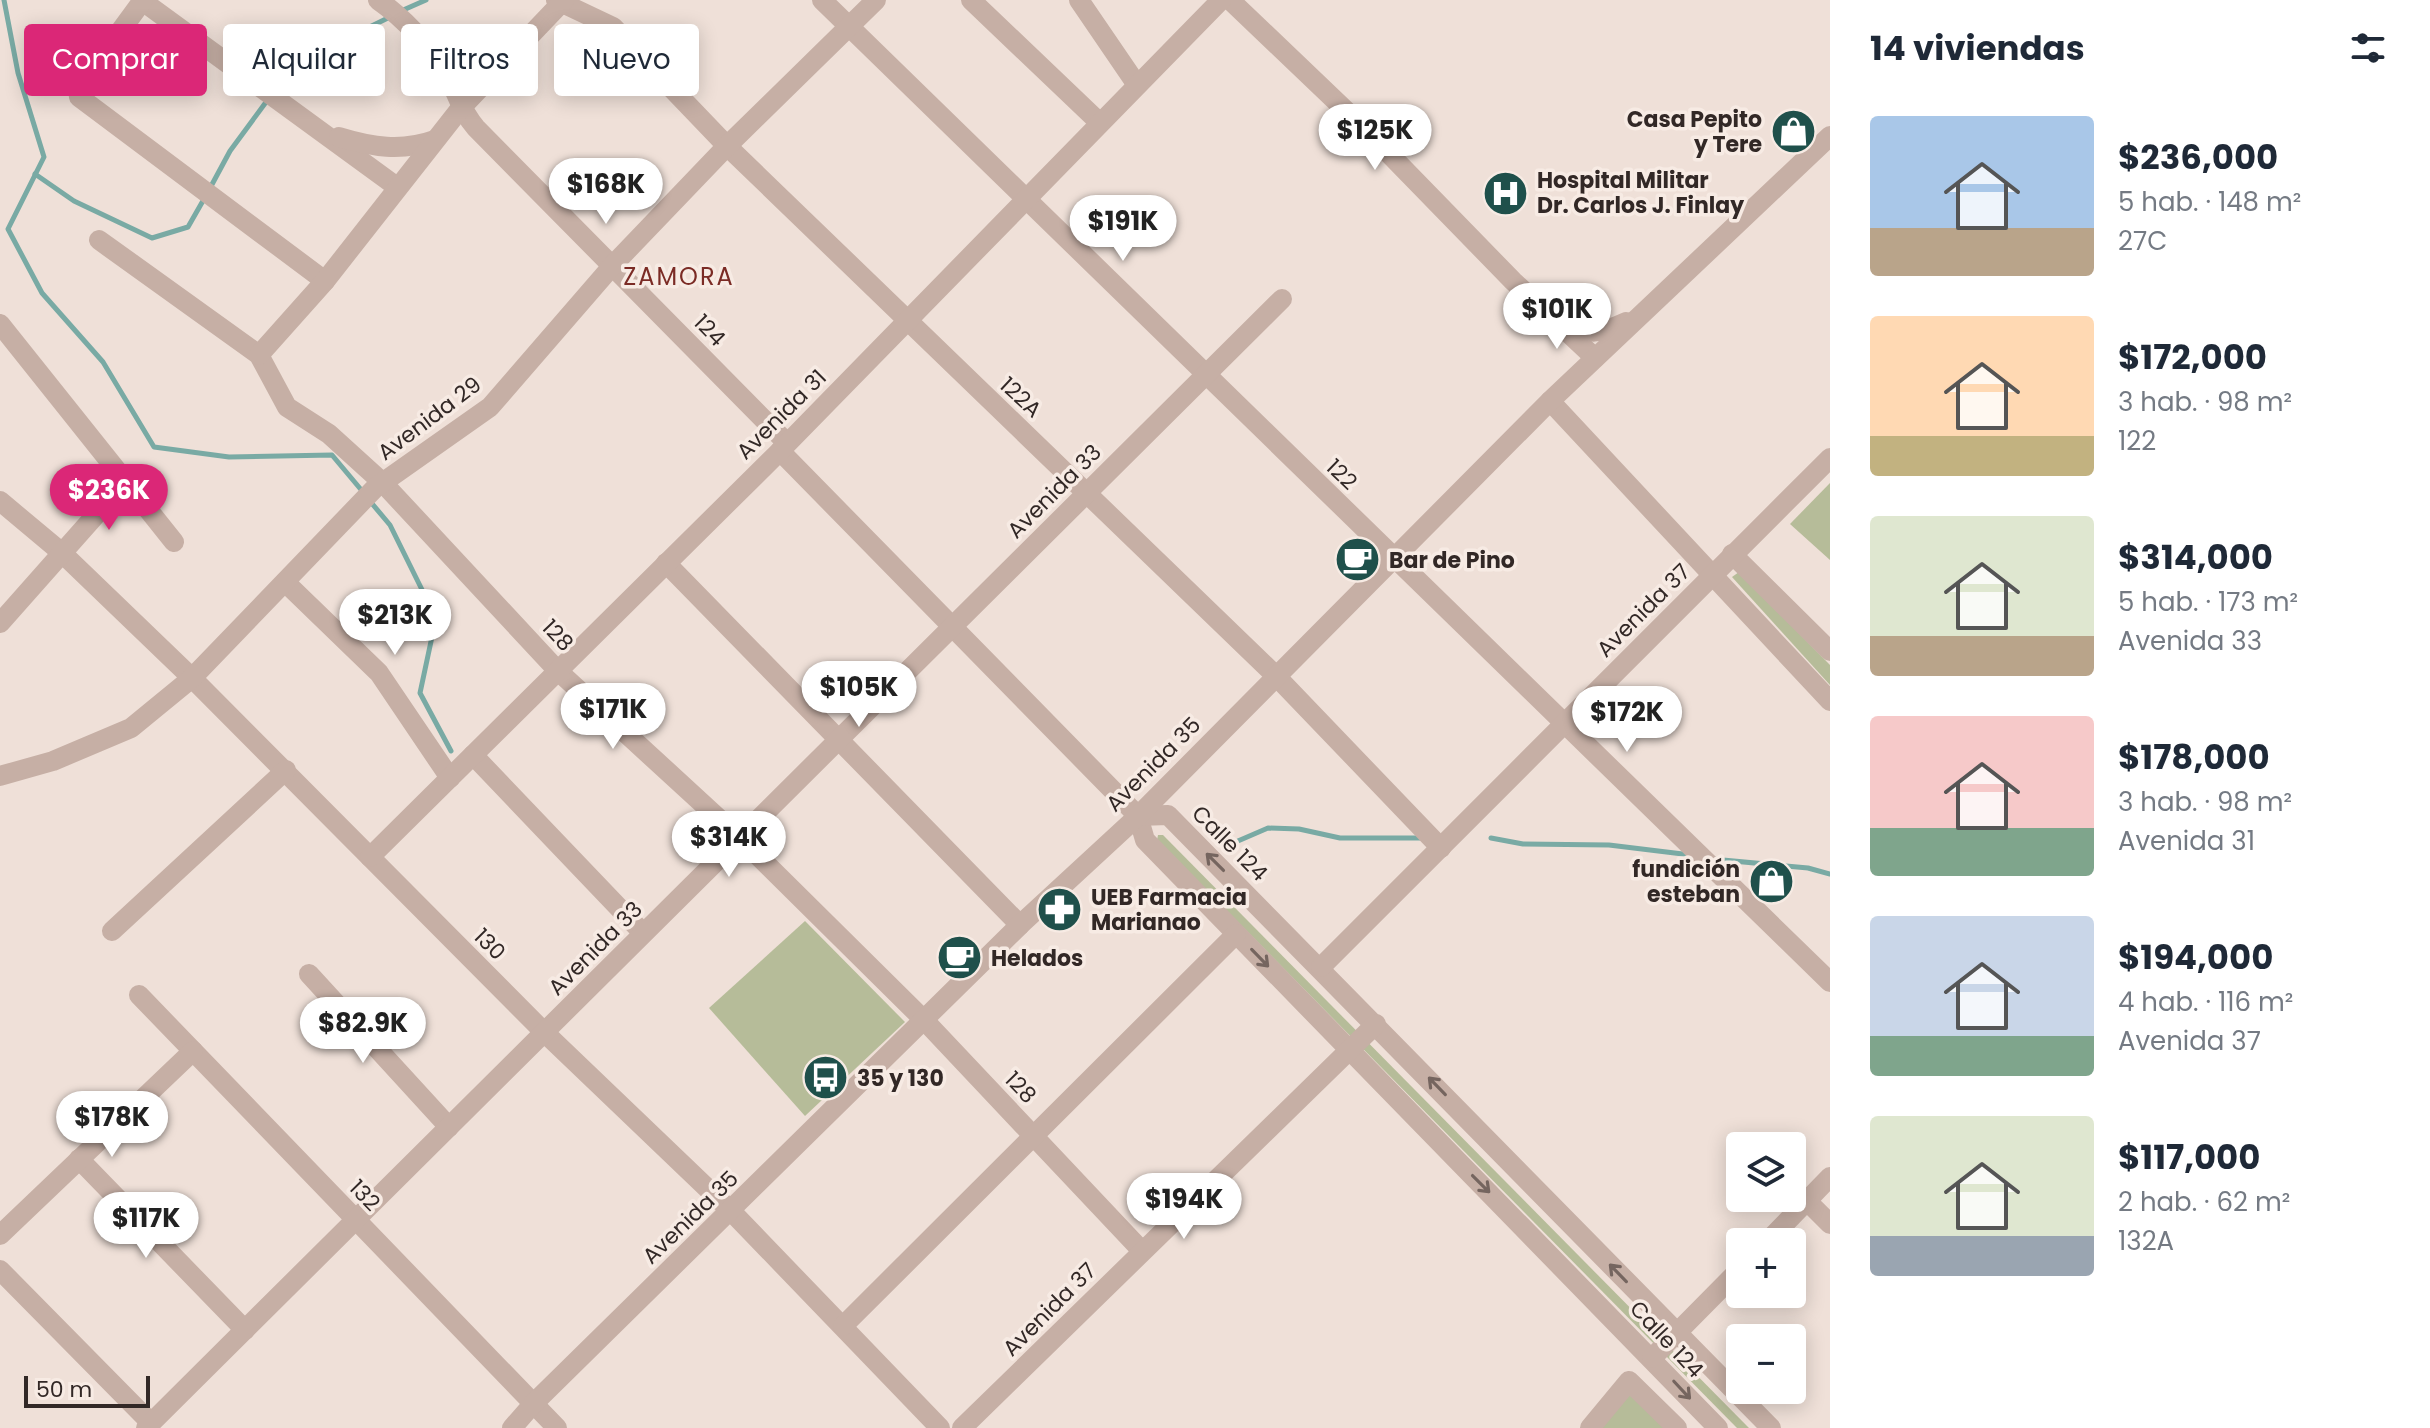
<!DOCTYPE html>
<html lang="es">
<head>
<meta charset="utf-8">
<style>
	:root { --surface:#fff; --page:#f2f2f3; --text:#1f2937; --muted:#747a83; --accent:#db2777 }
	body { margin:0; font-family:Poppins,sans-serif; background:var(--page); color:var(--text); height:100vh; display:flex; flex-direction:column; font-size:30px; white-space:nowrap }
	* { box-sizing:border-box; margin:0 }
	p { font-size:26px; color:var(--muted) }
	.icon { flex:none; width:44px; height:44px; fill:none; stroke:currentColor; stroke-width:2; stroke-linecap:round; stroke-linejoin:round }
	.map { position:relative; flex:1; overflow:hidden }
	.drawer { display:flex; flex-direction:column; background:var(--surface); width:600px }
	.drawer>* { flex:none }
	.guide { position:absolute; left:24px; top:24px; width:760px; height:72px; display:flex; gap:16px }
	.tools { position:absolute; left:1726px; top:1132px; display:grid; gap:16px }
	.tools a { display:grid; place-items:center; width:80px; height:80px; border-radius:8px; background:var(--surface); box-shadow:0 4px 20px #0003; font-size:40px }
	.scale { position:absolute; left:24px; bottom:20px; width:126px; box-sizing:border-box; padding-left:8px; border:4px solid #322826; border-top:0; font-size:22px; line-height:28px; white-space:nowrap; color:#322826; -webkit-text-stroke:6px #f7ebe4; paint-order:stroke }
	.price { position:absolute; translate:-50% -68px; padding:0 18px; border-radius:28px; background:#fff; color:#222; font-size:26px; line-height:52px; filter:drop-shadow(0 2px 4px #0008) }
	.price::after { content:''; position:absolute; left:50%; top:48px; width:24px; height:18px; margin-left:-12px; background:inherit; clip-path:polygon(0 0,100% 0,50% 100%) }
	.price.active { background:var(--accent); color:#fff }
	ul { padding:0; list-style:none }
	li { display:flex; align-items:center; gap:24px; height:200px; padding:0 40px }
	li span { display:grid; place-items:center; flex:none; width:224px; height:160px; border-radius:8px; color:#555 }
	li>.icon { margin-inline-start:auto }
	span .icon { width:96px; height:96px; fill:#fffc; stroke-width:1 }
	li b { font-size:34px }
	h2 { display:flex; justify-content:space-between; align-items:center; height:96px; padding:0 40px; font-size:34px }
	.chip { padding:0 28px; border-radius:8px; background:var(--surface); box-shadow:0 4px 20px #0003; font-size:28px; line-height:72px }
	.chip.active { background:var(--accent); color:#fff }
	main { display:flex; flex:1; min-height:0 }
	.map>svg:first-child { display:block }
	.green { fill:#b6bc99 }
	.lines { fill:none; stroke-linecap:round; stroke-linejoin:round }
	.stream { stroke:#79aaa4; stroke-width:5 }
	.minor { stroke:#c6afa5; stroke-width:20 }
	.oneway { stroke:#75655f }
	.labels { text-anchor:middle; stroke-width:7; stroke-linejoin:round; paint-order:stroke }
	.poi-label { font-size:22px; font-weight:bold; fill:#322826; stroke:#f7ebe4; text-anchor:start }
	.street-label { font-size:22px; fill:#322826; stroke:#f7ebe4 }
	.neighbourhood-label { font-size:24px; letter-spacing:2px; fill:#7b2b25; stroke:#f7ebe4 }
</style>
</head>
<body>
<main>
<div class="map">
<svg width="1830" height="1428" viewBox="0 0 1830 1428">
	<rect width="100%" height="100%" fill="#efe0d8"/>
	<!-- green -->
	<g class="green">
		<polygon points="1830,483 1830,560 1790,524"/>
		<polygon points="1739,572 1830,665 1830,685 1732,577"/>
		<polygon points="1158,835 1163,835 1749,1428 1737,1428 1157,840"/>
		<polygon points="805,921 905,1022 805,1116 709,1008"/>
		<polygon points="1637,1382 1685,1428 1594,1428"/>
	</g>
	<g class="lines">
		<!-- stream -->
		<g class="stream">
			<polyline points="4,0 18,73 44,157 8,229 42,293 103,362 154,447 229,457 332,455 363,492"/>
			<polyline points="401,11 426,0"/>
			<polyline points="274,90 294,64 392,16"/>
			<polyline points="35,174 74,201 152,238 188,227 204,199"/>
			<polyline points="209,190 230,151 269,98"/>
			<polyline points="369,500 390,525 436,618 420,693 451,751"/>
			<polyline points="1491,838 1523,844 1609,845 1691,855"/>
			<polyline points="1224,847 1268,828 1299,829 1340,838 1420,838"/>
			<polyline points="1712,859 1808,868 1830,874"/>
		</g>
		<!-- minor -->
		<g class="minor">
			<polyline points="141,0 397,187"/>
			<polyline points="143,0 78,89 79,97 325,281"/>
			<path d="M378,0C405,19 429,46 446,74C458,93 459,108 476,128L787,443"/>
			<polyline points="556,0 613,27 727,146 1275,675 1441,848"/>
			<polyline points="822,0 1830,982"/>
			<polyline points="971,0 1100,123"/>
			<polyline points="1079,0 1137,85"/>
			<polyline points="1230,0 1363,127 1513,281 1595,358"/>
			<path d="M339,137C372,147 401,152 435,140"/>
			<polyline points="99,240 259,355 287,407 329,434 383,483 558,671 740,838 924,1020 1142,1251"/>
			<path d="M1563,321C1589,336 1600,334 1626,322"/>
			<polyline points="0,324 174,542"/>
			<polyline points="259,355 325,281 460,109 564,0"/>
			<polyline points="1550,401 1830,701"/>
			<polyline points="780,451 1138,816 1145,840 1718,1428"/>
			<polyline points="0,501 61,552 192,678 544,1032 731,1211 940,1428"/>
			<polyline points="1732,554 1830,651"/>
			<polyline points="666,563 1020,925"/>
			<polyline points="285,582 379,673 450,778"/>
			<polyline points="0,623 125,482"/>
			<polyline points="473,755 643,933"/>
			<polyline points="0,776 53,761 131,728 192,678 375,488 490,407 613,265 727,146 876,0"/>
			<polyline points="1138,816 1168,815 1771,1428"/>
			<polyline points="370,857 780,451 1221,0"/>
			<polyline points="112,931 286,770"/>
			<polyline points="1321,967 1830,458"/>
			<polyline points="309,974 449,1127"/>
			<polyline points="139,995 557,1428"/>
			<polyline points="79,1159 245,1330"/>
			<polyline points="1807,1201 1830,1224"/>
			<polyline points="0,1235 193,1051"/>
			<polyline points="1767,1242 1830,1177"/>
			<polyline points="0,1270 151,1423"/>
			<polyline points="843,1326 1236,934"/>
			<polyline points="1652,1358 1740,1269"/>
			<polyline points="146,1428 1282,299"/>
			<polyline points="512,1428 533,1404 1020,925 1138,816 1550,401 1830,136"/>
			<polyline points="962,1428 1376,1024"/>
			<polyline points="1590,1428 1629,1381 1677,1428"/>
		</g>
	</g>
	<!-- one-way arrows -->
	<defs><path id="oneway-shaft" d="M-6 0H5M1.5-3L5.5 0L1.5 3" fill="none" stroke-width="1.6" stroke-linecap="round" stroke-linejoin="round" transform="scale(2)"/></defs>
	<g class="oneway">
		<use href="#oneway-shaft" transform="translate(1215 862) rotate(-135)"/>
		<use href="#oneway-shaft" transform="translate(1260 958) rotate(46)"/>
		<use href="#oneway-shaft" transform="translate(1437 1086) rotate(-134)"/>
		<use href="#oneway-shaft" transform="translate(1481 1184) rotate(45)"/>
		<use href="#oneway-shaft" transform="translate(1618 1273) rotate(-134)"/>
		<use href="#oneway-shaft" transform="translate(1682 1390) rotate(47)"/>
	</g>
	<!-- icons -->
	<defs>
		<symbol id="shop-disc" viewBox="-11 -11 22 22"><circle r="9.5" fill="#1f504b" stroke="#f7ebe4"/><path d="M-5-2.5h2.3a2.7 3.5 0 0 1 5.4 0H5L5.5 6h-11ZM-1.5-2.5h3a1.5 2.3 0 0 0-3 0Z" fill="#fff"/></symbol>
		<symbol id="hospital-disc" viewBox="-11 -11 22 22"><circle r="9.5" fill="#1f504b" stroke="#f7ebe4"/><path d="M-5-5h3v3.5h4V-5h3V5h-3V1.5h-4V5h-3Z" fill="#fff"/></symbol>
		<symbol id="cafe-disc" viewBox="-11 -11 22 22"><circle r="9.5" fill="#1f504b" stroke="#f7ebe4"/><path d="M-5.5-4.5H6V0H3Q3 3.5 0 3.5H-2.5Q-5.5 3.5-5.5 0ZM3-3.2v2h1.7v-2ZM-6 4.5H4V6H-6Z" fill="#fff"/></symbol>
		<symbol id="pharmacy-disc" viewBox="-11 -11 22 22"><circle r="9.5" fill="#1f504b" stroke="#f7ebe4"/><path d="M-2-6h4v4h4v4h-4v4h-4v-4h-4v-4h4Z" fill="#fff"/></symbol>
		<symbol id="bus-disc" viewBox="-11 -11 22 22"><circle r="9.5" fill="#1f504b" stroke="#f7ebe4"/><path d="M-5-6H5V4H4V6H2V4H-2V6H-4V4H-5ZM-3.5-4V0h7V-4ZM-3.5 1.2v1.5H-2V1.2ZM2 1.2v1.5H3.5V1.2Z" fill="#fff"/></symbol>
	</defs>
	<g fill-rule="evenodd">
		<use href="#shop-disc" x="1768" y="106" width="51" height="51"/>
		<use href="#hospital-disc" x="1480" y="168" width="51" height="51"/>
		<use href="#cafe-disc" x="1332" y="534" width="51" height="51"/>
		<use href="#shop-disc" x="1746" y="856" width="51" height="51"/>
		<use href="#pharmacy-disc" x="1034" y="884" width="51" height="51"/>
		<use href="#cafe-disc" x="934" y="932" width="51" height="51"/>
		<use href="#bus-disc" x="800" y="1052" width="51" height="51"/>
	</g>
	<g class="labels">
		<!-- poi labels -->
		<g class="poi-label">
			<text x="1762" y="127" text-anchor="end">Casa Pepito<tspan x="1762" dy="25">y Tere</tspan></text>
			<text x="1537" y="188">Hospital Militar<tspan x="1537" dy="25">Dr. Carlos J. Finlay</tspan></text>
			<text x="1389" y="568">Bar de Pino</text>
			<text x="1740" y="877" text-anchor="end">fundición<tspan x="1740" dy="25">esteban</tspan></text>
			<text x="1091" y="905">UEB Farmacia<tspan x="1091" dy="25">Marianao</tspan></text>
			<text x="991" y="966">Helados</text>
			<text x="857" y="1086">35 y 130</text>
		</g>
		<!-- street labels -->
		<g class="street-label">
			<text transform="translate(710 330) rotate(46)" y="8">124</text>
			<text transform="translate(1021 397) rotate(43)" y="8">122A</text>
			<text transform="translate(781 414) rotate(-45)" y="8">Avenida 31</text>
			<text transform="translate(429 418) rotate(-37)" y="8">Avenida 29</text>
			<text transform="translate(1342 474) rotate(44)" y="8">122</text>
			<text transform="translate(1054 491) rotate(-45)" y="8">Avenida 33</text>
			<text transform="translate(1643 610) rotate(-45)" y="8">Avenida 37</text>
			<text transform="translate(558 635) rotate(47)" y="8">128</text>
			<text transform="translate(1153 764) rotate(-45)" y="8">Avenida 35</text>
			<text transform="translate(1230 843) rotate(45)" y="8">Calle 124</text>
			<text transform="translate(490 944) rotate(45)" y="8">130</text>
			<text transform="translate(595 948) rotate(-45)" y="8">Avenida 33</text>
			<text transform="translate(1021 1087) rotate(46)" y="8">128</text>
			<text transform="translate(365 1195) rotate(46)" y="8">132</text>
			<text transform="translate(690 1217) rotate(-44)" y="8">Avenida 35</text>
			<text transform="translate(1049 1309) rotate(-45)" y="8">Avenida 37</text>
			<text transform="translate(1667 1339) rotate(47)" y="8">Calle 124</text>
		</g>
		<!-- neighbourhood labels -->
		<g class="neighbourhood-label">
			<text x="679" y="285">ZAMORA</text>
		</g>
	</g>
</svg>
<div class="tools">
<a><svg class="icon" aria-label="layers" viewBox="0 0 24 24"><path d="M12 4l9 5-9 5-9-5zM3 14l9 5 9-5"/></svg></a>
<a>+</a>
<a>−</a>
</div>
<div class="scale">50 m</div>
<b class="price" style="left:1375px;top:172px">$125K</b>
<b class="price" style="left:606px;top:226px">$168K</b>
<b class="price" style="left:1123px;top:263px">$191K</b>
<b class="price" style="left:1557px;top:351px">$101K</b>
<b class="price active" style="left:109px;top:532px">$236K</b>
<b class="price" style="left:395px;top:657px">$213K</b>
<b class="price" style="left:859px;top:729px">$105K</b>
<b class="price" style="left:613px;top:751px">$171K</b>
<b class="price" style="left:1627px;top:754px">$172K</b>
<b class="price" style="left:729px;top:879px">$314K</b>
<b class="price" style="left:363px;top:1065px">$82.9K</b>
<b class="price" style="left:112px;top:1159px">$178K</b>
<b class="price" style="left:1184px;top:1241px">$194K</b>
<b class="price" style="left:146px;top:1260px">$117K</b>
<div class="guide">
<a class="chip active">Comprar</a>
<a class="chip">Alquilar</a>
<a class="chip">Filtros</a>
<a class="chip">Nuevo</a>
</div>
</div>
<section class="drawer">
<h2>14 viviendas<svg class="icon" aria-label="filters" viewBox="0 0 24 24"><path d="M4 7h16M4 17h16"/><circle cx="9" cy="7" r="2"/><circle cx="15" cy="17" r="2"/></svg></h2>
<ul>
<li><span style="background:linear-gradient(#a9c7e8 70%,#b9a48a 0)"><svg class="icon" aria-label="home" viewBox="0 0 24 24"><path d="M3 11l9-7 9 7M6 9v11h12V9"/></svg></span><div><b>$236,000</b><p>5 hab. · 148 m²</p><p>27C</p></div></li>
<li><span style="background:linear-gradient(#ffd9b3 75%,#c2b280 0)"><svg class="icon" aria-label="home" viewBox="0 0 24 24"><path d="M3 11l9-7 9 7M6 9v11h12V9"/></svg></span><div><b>$172,000</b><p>3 hab. · 98 m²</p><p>122</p></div></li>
<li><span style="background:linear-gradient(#dfe7d0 75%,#b9a48a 0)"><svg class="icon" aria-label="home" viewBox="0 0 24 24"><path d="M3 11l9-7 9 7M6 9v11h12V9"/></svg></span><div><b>$314,000</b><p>5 hab. · 173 m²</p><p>Avenida 33</p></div></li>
<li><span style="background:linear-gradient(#f6c9c9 70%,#7fa58c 0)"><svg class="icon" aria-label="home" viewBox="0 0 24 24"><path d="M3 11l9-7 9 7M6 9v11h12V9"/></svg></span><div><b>$178,000</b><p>3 hab. · 98 m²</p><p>Avenida 31</p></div></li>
<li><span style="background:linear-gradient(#c9d6e8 75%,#7fa58c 0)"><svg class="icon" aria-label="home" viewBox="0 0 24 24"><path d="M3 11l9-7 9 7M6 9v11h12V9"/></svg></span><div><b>$194,000</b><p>4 hab. · 116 m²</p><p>Avenida 37</p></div></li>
<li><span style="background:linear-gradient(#dfe7d0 75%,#9aa5b1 0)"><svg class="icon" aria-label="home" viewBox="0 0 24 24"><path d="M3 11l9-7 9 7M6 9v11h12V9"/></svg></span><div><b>$117,000</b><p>2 hab. · 62 m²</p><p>132A</p></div></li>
</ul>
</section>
</main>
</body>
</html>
